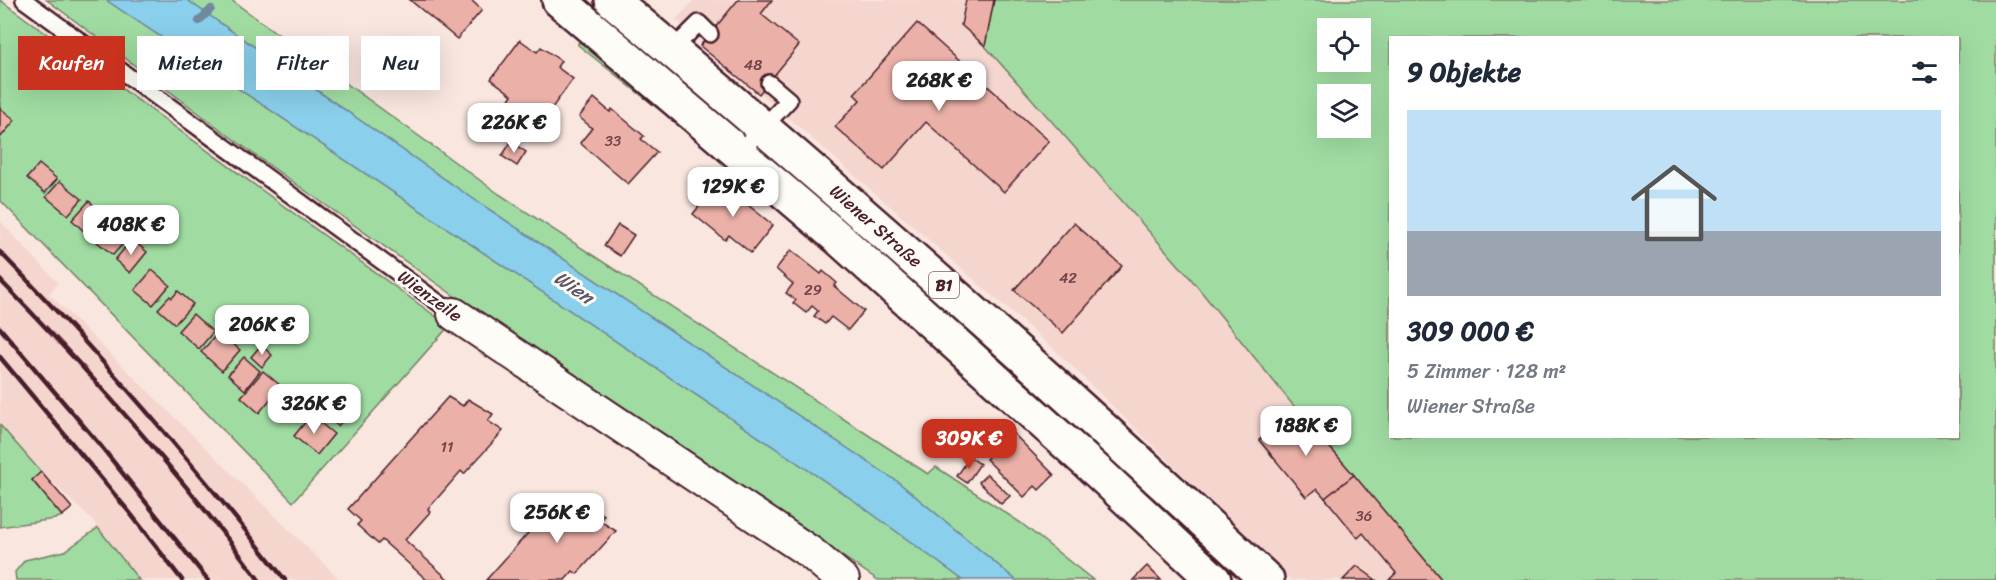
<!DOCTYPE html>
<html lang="de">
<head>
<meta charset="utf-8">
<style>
	:root { --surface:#fff; --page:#f2f2f3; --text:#1f2937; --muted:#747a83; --line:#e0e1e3; --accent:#c8321e }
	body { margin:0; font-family:Sriracha,sans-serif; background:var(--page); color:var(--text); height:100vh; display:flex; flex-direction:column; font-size:22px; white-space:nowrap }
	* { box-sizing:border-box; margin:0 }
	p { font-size:20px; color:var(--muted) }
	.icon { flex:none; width:33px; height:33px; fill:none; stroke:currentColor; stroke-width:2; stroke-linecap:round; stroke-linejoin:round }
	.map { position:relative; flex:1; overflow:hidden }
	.sheet { position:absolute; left:1389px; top:36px; width:570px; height:402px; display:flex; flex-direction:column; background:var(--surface); border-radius:0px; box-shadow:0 6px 24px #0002 }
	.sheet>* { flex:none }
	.hud { position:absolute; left:18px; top:36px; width:570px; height:54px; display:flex; gap:12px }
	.tools { position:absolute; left:1317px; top:18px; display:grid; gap:12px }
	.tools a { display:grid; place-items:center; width:54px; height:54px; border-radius:0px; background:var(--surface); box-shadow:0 6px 24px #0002; font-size:30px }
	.price { position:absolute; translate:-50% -51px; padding:0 14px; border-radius:12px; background:#fff; color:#222; font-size:20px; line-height:39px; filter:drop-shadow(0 2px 3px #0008) }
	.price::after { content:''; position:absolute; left:50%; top:36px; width:18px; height:14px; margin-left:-9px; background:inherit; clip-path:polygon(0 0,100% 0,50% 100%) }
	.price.current { background:var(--accent); color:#fff }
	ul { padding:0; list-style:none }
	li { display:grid; align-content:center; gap:12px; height:318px; padding:0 18px }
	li+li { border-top:2px solid var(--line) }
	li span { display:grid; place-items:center; height:186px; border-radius:0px; color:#555 }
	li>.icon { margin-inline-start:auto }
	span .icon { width:108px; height:108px; fill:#fffc; stroke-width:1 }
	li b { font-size:26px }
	h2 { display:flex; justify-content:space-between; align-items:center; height:72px; padding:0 18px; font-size:26px }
	.tag { padding:0 21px; border-radius:0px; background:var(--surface); box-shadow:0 6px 24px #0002; font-size:21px; line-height:54px }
	.tag.current { background:var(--accent); color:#fff }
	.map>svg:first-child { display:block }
	.built { fill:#f4d6ce }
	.green { fill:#a0dca2; stroke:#757e66; stroke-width:1.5; fill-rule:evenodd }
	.water { fill:#8acfeb; stroke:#70899e; stroke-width:1.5 }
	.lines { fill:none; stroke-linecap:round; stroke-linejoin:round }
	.stream { stroke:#70899e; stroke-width:8 }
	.building { fill:#ebb1a8; stroke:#4a1f2b; stroke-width:1.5 }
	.lane-casing { stroke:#4a1f2b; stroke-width:20 }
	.street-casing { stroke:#4a1f2b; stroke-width:36 }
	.primary-casing { stroke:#4a1f2b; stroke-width:38 }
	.lane { stroke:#fdfcf7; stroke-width:15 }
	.street { stroke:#fdfcf7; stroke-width:32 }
	.primary { stroke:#fdfcf7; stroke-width:33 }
	.rail { stroke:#4a1f2b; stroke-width:4.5 }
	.labels { text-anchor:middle; stroke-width:6; stroke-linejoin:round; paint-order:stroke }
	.number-label { font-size:15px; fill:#72444a }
	.shield { fill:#fdfcf7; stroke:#806168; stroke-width:1.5 }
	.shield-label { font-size:16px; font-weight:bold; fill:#4a1f2b }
	.street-label { font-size:18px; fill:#4a1f2b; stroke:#fdfcf7 }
	.water-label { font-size:20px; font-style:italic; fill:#5d5465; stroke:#fdfcf7 }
</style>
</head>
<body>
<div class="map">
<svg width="1996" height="580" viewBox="0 0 1996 580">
	<rect width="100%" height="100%" fill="#f8e6df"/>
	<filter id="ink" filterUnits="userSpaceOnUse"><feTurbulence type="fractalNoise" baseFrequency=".0167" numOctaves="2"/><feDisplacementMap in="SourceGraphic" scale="12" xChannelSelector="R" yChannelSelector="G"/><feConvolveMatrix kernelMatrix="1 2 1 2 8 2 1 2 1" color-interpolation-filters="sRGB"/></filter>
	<g filter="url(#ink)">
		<!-- built -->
		<g class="built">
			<polygon points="694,0 994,0 985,46 1191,279 1297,410 1442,580 1291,580 1055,350 676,20"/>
			<polygon points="0,221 58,283 49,294 340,580 139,580 93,521 41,472 0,425"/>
		</g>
		<!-- green -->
		<g class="green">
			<polygon points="0,0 449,326 293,502 0,200"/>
			<polygon points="47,0 106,0 856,502 963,580 878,580 453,295 255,155"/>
			<polygon points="187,0 231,0 499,194 928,474 936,467 1021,523 1093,580 1016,580 898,482 466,194"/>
			<path d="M994,0H1996V580H1442L1297,410L1191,279L985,46ZM1328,28H1360V62H1328ZM1390,38H1958V436H1390ZM1328,94H1360V128H1328Z"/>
			<polygon points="585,42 678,121 676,123 578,45 578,43"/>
			<polygon points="964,324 1158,500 1154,503 963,329"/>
			<polygon points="0,425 41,472 32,480 62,516 55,519 0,527"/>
			<polygon points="98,528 139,580 16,580 15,572 25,560 65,551"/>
		</g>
		<!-- water -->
		<polygon class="water" points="106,0 187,0 466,194 898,482 1016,580 963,580 856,502"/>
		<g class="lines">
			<!-- stream -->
			<polyline class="stream" points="199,21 211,9"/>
		</g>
		<!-- building -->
		<g class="building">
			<polygon points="410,0 471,0 482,10 457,39"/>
			<polygon points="738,0 772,0 761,14 799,45 759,94 700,46"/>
			<polygon points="966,0 994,0 985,46 961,25"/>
			<polygon points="917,23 1049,141 1004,192 926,122 884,170 835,127 860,100 854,94"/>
			<polygon points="520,40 537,52 541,47 561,61 557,67 573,79 544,119 526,106 522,111 508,101 512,95 491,79"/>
			<polygon points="594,98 610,112 612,109 644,136 641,139 657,152 628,184 580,143 592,128 579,117"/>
			<polygon points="0,108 15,120 0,138"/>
			<polygon points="511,142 526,152 517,166 502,156"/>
			<polygon points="39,164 57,179 45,193 27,178"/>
			<polygon points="60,181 82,199 68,215 46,197"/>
			<polygon points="719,182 773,225 751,253 729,235 725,240 693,214"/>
			<polygon points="89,201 105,216 88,235 72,220"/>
			<polygon points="1074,223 1122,266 1063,333 1014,290"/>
			<polygon points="110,225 127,239 113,255 96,241"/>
			<polygon points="618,225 634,235 620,256 604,246"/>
			<polygon points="132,239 147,252 130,273 115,260"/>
			<polygon points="791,250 821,274 823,271 837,283 834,286 864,311 848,330 831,317 825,324 814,316 818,311 812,306 806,313 793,303 796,300 786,293 793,284 776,269"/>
			<polygon points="152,270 170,285 153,305 135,290"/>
			<polygon points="178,291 193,304 175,324 158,309 170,296 172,298"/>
			<polygon points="193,314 213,332 199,349 178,331"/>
			<polygon points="219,332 240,350 222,371 201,352"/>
			<polygon points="261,345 272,355 262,367 251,357"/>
			<polygon points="244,357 260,371 245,390 228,375"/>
			<polygon points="263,371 281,386 259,413 241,397"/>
			<polygon points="448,397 463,406 468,399 493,414 488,421 503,431 464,474 461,471 428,509 430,512 405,540 449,580 427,580 382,540 378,544 357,525 361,521 348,509"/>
			<polygon points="331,401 347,415 338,426 322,412"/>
			<polygon points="1297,410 1354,475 1325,498 1317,489 1306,497 1259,440"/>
			<polygon points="311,415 334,434 317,455 294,436"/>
			<polygon points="1012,432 1054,475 1039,490 1035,486 1024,497 986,459"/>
			<polygon points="970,457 980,464 967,483 957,476"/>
			<polygon points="41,472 72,508 62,516 32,480"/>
			<polygon points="987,474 1010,496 1001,504 979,482"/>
			<polygon points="1354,475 1442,580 1389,580 1396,573 1363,533 1358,538 1325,498"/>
			<polygon points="562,495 577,504 580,498 604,515 600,521 616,531 577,574 573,571 565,580 486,580"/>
			<polygon points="1147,566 1161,580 1133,580"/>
			<polygon points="1357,566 1376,580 1343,580"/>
		</g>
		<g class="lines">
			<defs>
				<g id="lane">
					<polyline points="24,0 454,314"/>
					<polyline points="672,50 699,23 710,34"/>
					<polyline points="739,153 789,100 769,83"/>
				</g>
				<polyline id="street" points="454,314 811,553 843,580"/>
				<g id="primary">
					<polyline points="559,0 837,237 1099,473 1214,580"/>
					<path d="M612,0C836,187 1054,381 1267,580"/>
				</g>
			</defs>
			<!-- lane casing -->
			<use href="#lane" class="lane-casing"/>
			<!-- street casing -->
			<use href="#street" class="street-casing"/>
			<!-- primary casing -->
			<use href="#primary" class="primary-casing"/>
			<!-- lane -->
			<use href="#lane" class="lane"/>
			<!-- street -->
			<use href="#street" class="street"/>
			<!-- primary -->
			<use href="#primary" class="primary"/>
			<!-- rail -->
			<g class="rail">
				<path d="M0,252C103,357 194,464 285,580"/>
				<path d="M0,280C92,374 180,474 259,580"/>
				<polyline points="0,328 100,445 208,580"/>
				<polyline points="0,357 130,513 182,580"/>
			</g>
		</g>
	</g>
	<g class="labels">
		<!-- number labels -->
		<g class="number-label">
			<text x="753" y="70">48</text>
			<text x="613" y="146">33</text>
			<text x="1068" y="283">42</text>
			<text x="813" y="295">29</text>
			<text x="447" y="452">11</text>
			<text x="1364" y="521">36</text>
		</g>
		<!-- shield labels -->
		<rect class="shield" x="929" y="272" width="30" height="26" rx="4.5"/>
		<g class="shield-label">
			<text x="944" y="291">B1</text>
		</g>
		<!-- street labels -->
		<g class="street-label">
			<text transform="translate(876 226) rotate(41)" y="6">Wiener Straße</text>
			<text transform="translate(430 296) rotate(36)" y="6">Wienzeile</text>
		</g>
		<!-- water labels -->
		<g class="water-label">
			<text transform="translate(574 287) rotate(34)" y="7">Wien</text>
		</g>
	</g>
</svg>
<div class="tools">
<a><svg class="icon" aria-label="locate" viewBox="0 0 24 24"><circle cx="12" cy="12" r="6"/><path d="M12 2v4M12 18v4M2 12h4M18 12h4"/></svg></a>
<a><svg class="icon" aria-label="layers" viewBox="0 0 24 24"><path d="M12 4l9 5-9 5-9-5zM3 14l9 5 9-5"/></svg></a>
</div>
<b class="price" style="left:939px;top:112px">268K €</b>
<b class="price" style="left:514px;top:154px">226K €</b>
<b class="price" style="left:733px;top:218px">129K €</b>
<b class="price" style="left:131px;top:256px">408K €</b>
<b class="price" style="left:262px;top:356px">206K €</b>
<b class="price" style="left:314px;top:435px">326K €</b>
<b class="price" style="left:1306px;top:457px">188K €</b>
<b class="price current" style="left:969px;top:470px">309K €</b>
<b class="price" style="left:557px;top:544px">256K €</b>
<div class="hud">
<a class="tag current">Kaufen</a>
<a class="tag">Mieten</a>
<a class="tag">Filter</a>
<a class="tag">Neu</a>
</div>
<section class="sheet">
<h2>9 Objekte<svg class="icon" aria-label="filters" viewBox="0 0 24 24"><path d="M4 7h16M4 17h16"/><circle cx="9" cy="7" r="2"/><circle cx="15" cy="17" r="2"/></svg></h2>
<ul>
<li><span style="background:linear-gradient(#bfe0f5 65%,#9aa5b1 0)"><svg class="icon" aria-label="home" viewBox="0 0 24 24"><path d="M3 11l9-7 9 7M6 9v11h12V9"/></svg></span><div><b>309 000 €</b><p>5 Zimmer · 128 m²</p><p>Wiener Straße</p></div></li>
</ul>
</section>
</div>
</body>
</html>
